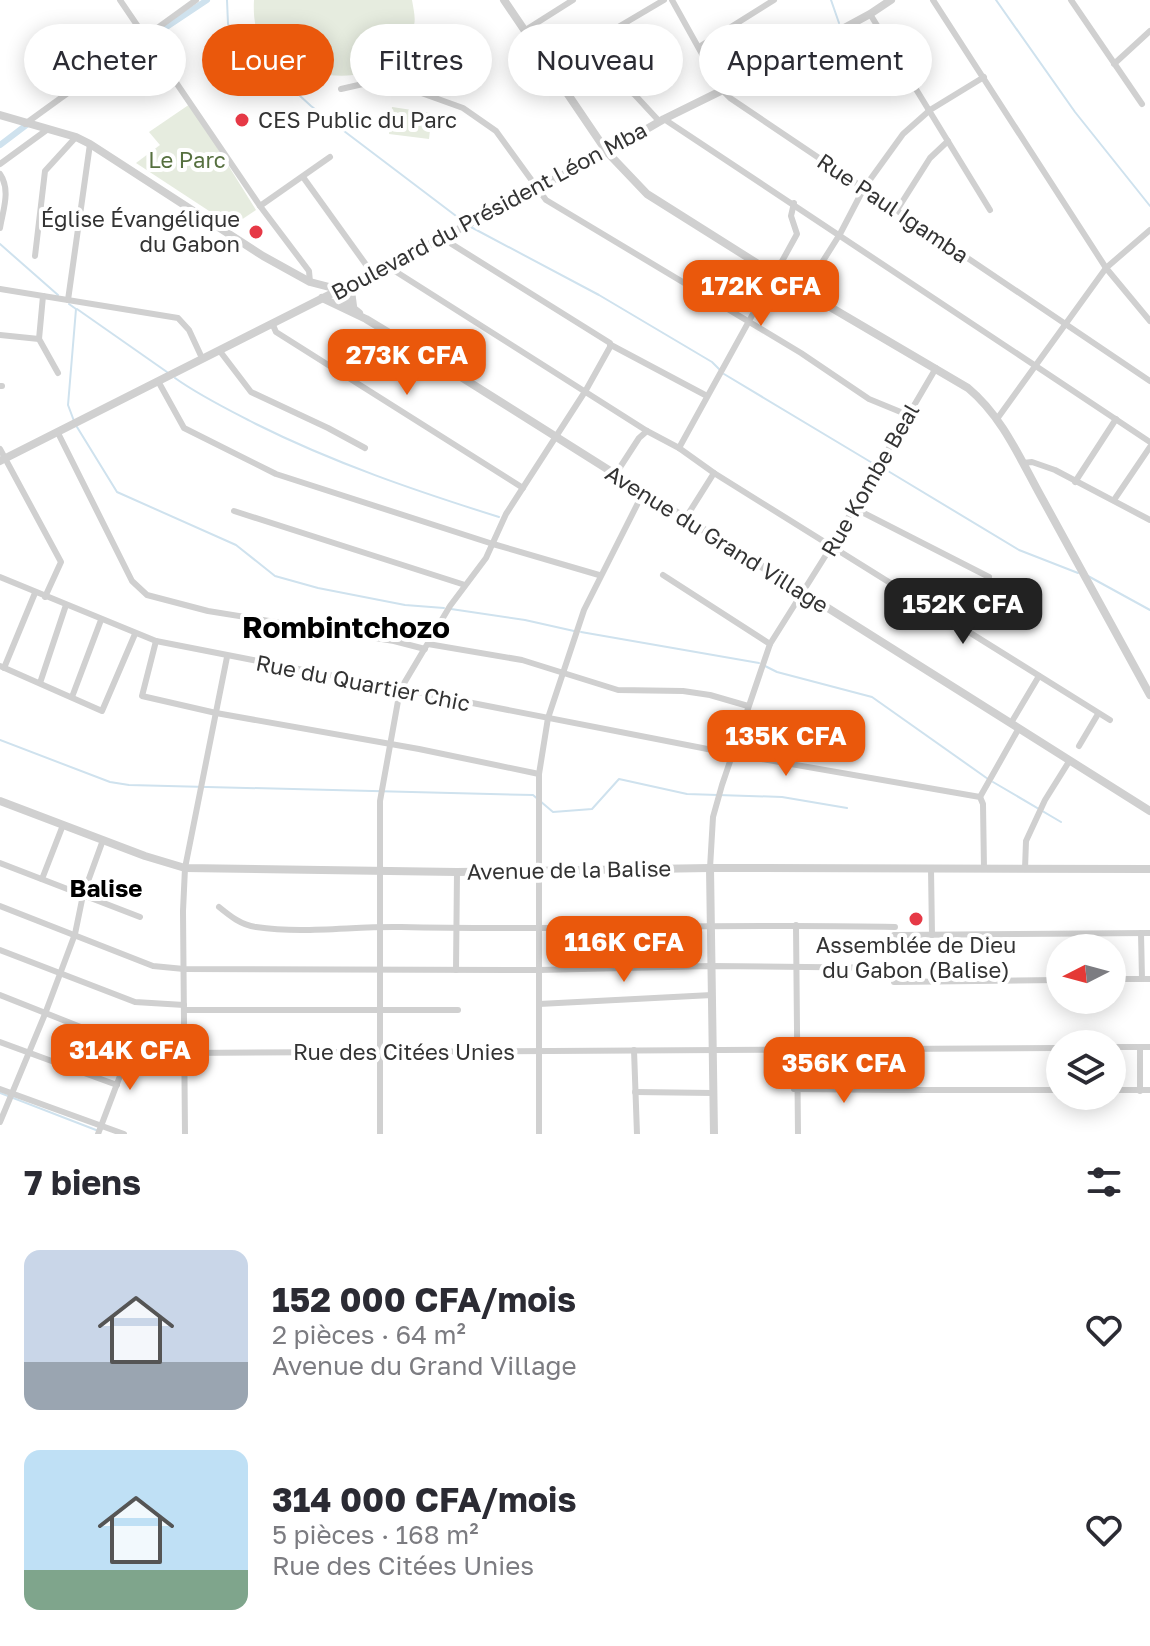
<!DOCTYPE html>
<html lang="fr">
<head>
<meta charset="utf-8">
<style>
	:root { --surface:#fff; --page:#f2f2f3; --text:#2b2b33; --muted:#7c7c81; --accent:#ea580c }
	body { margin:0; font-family:"Golos Text",sans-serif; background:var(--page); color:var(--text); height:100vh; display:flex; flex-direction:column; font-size:30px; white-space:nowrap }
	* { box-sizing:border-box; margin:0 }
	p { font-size:26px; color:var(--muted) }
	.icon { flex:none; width:44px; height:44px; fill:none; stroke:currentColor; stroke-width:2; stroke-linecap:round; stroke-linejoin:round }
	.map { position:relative; height:1134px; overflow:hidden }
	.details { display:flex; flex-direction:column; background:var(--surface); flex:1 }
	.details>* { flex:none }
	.guide { position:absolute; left:24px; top:24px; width:1102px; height:72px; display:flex; gap:16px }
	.needle { width:52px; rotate:264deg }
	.controls { position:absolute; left:1046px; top:934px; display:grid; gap:16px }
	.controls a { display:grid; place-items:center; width:80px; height:80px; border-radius:50%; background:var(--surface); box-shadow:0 4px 20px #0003; font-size:40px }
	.price { position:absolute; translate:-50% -68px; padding:0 18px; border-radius:16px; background:var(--accent); color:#fff; font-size:26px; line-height:52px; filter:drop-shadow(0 2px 4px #0008) }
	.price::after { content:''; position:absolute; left:50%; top:48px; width:24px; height:18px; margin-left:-12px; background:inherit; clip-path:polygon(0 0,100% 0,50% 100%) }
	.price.on { background:#222; color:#fff }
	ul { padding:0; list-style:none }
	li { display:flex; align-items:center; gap:24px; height:200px; padding:0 24px }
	li span { display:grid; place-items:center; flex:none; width:224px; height:160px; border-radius:16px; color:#555 }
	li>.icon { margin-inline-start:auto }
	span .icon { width:96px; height:96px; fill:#fffc; stroke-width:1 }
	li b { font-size:34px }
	h2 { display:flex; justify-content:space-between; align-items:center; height:96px; padding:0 24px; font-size:34px }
	.chip { padding:0 28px; border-radius:36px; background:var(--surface); box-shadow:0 4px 20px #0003; font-size:28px; line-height:72px }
	.chip.on { background:var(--accent); color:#fff }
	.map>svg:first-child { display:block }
	.green { fill:#e6ecdf }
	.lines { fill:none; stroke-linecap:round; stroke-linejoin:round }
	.stream { stroke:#cfe2ee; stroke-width:2 }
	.canal { stroke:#cfe2ee; stroke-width:6 }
	.minor { stroke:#d0d0d0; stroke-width:6 }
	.tertiary { stroke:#d0d0d0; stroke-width:8 }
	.poi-dot { fill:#e63946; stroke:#fff; stroke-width:3 }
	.labels { text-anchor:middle; stroke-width:8; stroke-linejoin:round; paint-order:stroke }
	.poi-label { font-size:22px; fill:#333; stroke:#fff; text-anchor:start }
	.park-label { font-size:22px; fill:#56703f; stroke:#fff }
	.street-label { font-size:22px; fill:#333; stroke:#fff }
	.neighbourhood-label { font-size:24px; font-weight:bold; fill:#000; stroke:#fff }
	.district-label { font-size:30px; font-weight:bold; fill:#000; stroke:#fff }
</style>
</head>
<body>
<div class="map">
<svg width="1150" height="1134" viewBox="0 0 1150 1134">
	<rect width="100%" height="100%" fill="#fff"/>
	<!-- green -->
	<g class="green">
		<path d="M254,0H412C413,7 416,18 414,25C402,91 302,86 265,47C255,36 253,15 254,0Z"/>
		<polygon points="190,104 256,210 232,226 136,163 160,145 149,132"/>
		<polygon points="392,107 432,113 429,139 389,134"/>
	</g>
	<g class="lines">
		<!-- stream -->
		<g class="stream">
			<polyline points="227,0 228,24 238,39 311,106 464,222"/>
			<polyline points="831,0 839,23"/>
			<polyline points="996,0 1075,112 1150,206"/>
			<polyline points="469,226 599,295 712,362 720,370"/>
			<polyline points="0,244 58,295"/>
			<polyline points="69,304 76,309 68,405 74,421"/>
			<polyline points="77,309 167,372"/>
			<polyline points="724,374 874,464"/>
			<path d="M175,378C200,396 229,410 256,424C334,463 416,491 499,517"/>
			<polyline points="77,427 117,492 236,545 275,576 318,588 405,605 444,608"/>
			<polyline points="883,468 1019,550 1078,573"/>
			<polyline points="1088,576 1150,610"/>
			<polyline points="451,609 525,620 574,631"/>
			<polyline points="581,632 759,663"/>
			<polyline points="765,666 777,672 872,697 988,779"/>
			<polyline points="0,740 110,782 129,785 533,795 553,812 592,809 619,779 687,794 782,797 847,808"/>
			<polyline points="993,782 1061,822"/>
			<polyline points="0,1093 96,1130"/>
		</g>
		<!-- canal -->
		<g class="canal">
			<polyline points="123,56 207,0"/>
			<polyline points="0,145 29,123"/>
		</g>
		<!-- minor -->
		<g class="minor">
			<polyline points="120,0 260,206 309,271 310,282"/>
			<polyline points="672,0 722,90 730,98 1150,381"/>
			<polyline points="933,0 1106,268 1150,321"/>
			<polyline points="1071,0 1142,104"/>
			<polyline points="870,14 990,210"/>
			<polyline points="524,31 573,0"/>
			<polyline points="603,36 664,0"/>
			<polyline points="699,47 774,0"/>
			<polyline points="1114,64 1150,31"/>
			<polyline points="605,78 634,94 659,121"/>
			<polyline points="341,89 376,81 402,86 463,108 496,131 546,200 801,353 869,399 908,415"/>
			<polyline points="664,119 1150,442"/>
			<polyline points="25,124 196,0"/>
			<polyline points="0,164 48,129"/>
			<path d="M0,174C11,190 3,210 0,228"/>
			<polyline points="303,177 372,273"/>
			<polyline points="260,206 330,157"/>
			<polyline points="897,210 930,158 948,141"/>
			<polyline points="35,256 45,171 76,137"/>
			<polyline points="387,266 647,431 679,448 714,473 1110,720"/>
			<polyline points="0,289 178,318 189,330 202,358"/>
			<polyline points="804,291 840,234 864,188 903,134 930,110 984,77"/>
			<polyline points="68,300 90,144"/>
			<polyline points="272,323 276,332 523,488"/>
			<polyline points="0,335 39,339 43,296"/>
			<polyline points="39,339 58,373"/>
			<polyline points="611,345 707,396"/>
			<polyline points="219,350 251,392 328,428 365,448"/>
			<polyline points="158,381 184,428 276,474 493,544 599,575"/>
			<polyline points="0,386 2,386"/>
			<polyline points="997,419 1106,268 1150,230"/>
			<polyline points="58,433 132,581 147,595 208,611 394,641 425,649"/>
			<polyline points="679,448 797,234 791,216 794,203"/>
			<polyline points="0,449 61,562 45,597"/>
			<polyline points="1023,463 1032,462 1055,470 1150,520"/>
			<polyline points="615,475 639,438 647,431"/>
			<polyline points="1075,482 1116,419"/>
			<polyline points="1114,500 1150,447"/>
			<polyline points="854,508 989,577"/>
			<polyline points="234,511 465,585"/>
			<polyline points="685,519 714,473"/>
			<polyline points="663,575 770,644"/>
			<polyline points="0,577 156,641 733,754 980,797 983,804 984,869"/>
			<polyline points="156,641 142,696 216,713 419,749 539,774"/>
			<polyline points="428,644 522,660 618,690 683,691 710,695 748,706"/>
			<polyline points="0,666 102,711 135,634"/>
			<polyline points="4,668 35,593"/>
			<polyline points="40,683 66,605"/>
			<polyline points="72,697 101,620"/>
			<polyline points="1011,723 1039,676"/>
			<polyline points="1079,746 1098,714"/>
			<polyline points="980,797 1019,728"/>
			<polyline points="0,863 140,917"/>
			<polyline points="710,868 713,817 722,785 770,644 831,547 936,368"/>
			<polyline points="931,869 932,935"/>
			<polyline points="1025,869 1026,841 1045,800 1070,760"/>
			<polyline points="42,879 63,825"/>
			<polyline points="0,906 153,966 184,969 539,970 711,966 894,968"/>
			<path d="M219,907C230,916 241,925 256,927C304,934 353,926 401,927C566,931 730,923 895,927"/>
			<polyline points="796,925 798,1134"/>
			<polyline points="1141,933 1142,979"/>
			<polyline points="894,935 1150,933"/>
			<polyline points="0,950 135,1002 184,1005"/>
			<polyline points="456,970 457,872"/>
			<polyline points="1112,979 1150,979"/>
			<polyline points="894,982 1060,980"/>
			<polyline points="0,995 131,1047 184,1048"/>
			<polyline points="539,1004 712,995"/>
			<polyline points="184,1010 458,1010"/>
			<polyline points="0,1042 117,1085"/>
			<polyline points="1112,1047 1150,1047"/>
			<polyline points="634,1050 637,1134"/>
			<polyline points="185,1053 1060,1048"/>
			<polyline points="0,1089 124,1134"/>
			<polyline points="794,1089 894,1090"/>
			<polyline points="894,1090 1060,1090"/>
			<polyline points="1112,1090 1150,1090"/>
			<polyline points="1140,1091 1140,1047"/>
			<polyline points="635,1092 713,1093"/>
			<polyline points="0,1122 45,1014 75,934 83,895 103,840"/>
			<polyline points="98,1134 131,1047"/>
			<polyline points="185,1134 183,911 185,868 227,657"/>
			<polyline points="380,1134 380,801 400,690 450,606 486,558 506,514 586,390 610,347 610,343 442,238"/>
			<polyline points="539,1134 539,774 548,718 584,610 643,493"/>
		</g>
		<!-- tertiary -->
		<g class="tertiary">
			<path d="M504,0L607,152L647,194L774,274L968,388C1003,417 1021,461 1043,500C1079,565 1115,630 1150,695"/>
			<polyline points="0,115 76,137 90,144 263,256 310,282 337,289"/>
			<polyline points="350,283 353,306"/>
			<polyline points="333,292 359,313"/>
			<polyline points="322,298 366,319 442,365 1150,811"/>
			<polyline points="0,461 442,238 607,152 664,119 800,52 870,14 891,0"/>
			<polyline points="0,801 145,856 185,868 457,872 710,868 1150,869"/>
			<polyline points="710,868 714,1134"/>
		</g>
	</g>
	<!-- markers -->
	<g class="poi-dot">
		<circle cx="242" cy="120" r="8"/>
		<circle cx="256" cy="232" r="8"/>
		<circle cx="916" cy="919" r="8"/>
	</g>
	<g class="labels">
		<!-- poi labels -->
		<g class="poi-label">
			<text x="258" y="128">CES Public du Parc</text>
			<text x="240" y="227" text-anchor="end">Église Évangélique<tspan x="240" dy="25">du Gabon</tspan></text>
			<text x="916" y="953" text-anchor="middle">Assemblée de Dieu<tspan x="916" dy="25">du Gabon (Balise)</tspan></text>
		</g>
		<!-- park labels -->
		<g class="park-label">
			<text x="187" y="168">Le Parc</text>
		</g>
		<!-- street labels -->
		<g class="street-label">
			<text transform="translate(893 208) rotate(34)" y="8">Rue Paul Igamba</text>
			<text transform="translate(489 211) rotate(-28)" y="8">Boulevard du Président Léon Mba</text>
			<text transform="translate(870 480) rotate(-60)" y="8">Rue Kombe Beal</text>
			<text transform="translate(717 539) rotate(32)" y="8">Avenue du Grand Village</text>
			<text transform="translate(363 683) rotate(11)" y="8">Rue du Quartier Chic</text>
			<text transform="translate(569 870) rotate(-1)" y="8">Avenue de la Balise</text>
			<text x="404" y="1060">Rue des Citées Unies</text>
		</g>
		<!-- neighbourhood labels -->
		<g class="neighbourhood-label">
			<text x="106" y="897">Balise</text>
		</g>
		<!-- district labels -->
		<g class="district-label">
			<text x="346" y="638">Rombintchozo</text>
		</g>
	</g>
</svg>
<div class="controls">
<a><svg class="needle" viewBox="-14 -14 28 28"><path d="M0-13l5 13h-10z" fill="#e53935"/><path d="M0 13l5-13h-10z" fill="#7c7c81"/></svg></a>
<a><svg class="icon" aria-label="layers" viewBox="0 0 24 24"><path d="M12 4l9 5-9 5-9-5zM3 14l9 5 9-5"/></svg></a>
</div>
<b class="price" style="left:761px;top:328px">172K CFA</b>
<b class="price" style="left:407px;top:397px">273K CFA</b>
<b class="price on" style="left:963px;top:646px">152K CFA</b>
<b class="price" style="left:786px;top:778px">135K CFA</b>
<b class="price" style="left:624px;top:984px">116K CFA</b>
<b class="price" style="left:130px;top:1092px">314K CFA</b>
<b class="price" style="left:844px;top:1105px">356K CFA</b>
<div class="guide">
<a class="chip">Acheter</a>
<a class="chip on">Louer</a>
<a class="chip">Filtres</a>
<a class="chip">Nouveau</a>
<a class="chip">Appartement</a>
</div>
</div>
<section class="details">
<h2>7 biens<svg class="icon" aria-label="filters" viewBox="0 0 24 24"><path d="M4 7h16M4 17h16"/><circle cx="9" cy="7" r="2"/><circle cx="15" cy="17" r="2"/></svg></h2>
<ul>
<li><span style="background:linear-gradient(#c9d6e8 70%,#9aa5b1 0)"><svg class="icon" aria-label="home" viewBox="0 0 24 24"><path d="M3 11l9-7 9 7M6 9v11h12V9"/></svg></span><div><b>152 000 CFA/mois</b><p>2 pièces · 64 m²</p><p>Avenue du Grand Village</p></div><svg class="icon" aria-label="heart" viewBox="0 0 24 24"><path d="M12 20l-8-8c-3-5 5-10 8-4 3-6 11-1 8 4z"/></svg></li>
<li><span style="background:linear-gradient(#bfe0f5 75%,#7fa58c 0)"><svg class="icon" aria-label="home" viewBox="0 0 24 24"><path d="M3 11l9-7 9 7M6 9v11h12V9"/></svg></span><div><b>314 000 CFA/mois</b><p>5 pièces · 168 m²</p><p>Rue des Citées Unies</p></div><svg class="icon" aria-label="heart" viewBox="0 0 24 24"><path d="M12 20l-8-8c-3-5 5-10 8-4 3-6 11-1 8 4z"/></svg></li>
</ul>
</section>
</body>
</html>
